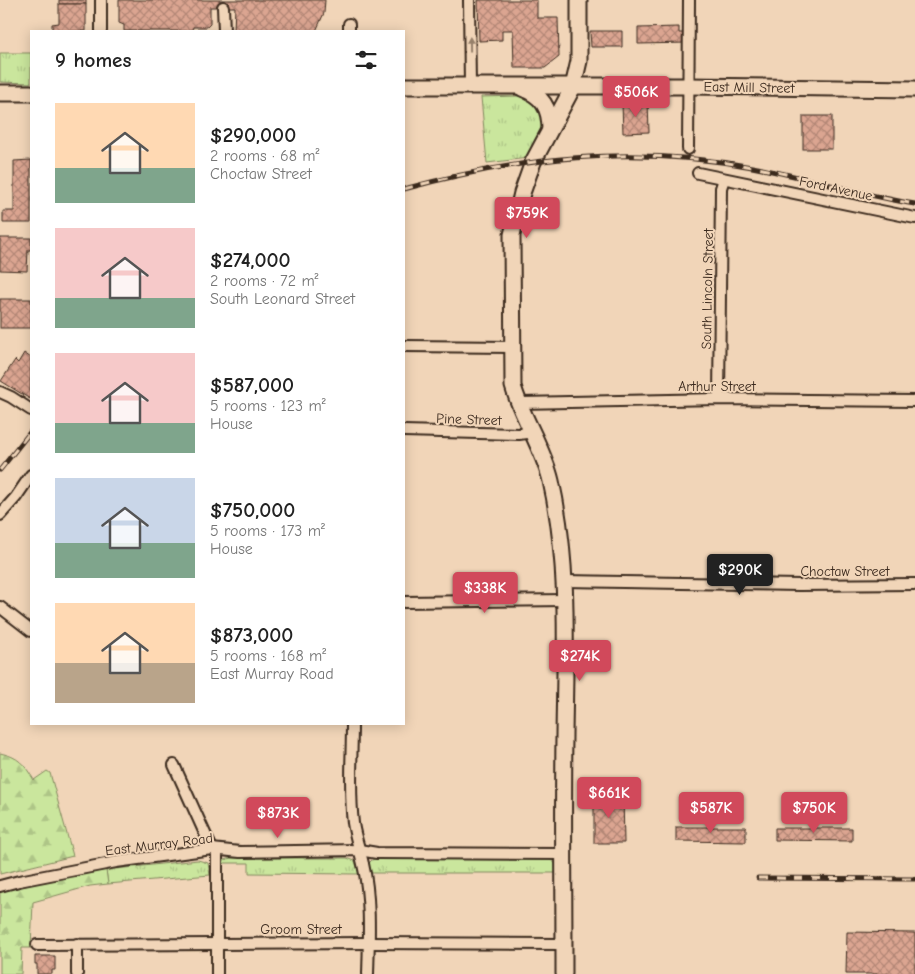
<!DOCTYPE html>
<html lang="en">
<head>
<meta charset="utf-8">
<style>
	:root { --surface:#fff; --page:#f2f2f2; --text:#222; --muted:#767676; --accent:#d1495b }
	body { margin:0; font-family:"Comic Neue",sans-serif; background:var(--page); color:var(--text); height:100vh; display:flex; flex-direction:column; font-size:19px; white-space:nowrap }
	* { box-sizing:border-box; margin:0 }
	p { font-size:16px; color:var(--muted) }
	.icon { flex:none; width:28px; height:28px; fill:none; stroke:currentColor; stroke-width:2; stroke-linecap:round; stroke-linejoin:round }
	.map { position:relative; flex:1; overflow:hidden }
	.details { position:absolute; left:30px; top:30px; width:375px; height:695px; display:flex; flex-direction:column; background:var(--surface); border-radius:0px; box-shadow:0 2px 12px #0003 }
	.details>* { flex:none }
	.price { position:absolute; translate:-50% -42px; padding:0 11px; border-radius:5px; background:var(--accent); color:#fff; font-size:16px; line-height:32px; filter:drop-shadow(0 1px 2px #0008) }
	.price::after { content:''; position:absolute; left:50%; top:30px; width:15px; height:11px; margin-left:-8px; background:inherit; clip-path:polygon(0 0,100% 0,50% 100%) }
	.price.selected { background:#222; color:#fff }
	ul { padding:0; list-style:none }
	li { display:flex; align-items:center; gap:15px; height:125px; padding:0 25px }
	li span { display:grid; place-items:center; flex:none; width:140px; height:100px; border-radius:0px; color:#555 }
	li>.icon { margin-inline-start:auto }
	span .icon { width:60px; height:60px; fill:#fffc; stroke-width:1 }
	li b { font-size:21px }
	h2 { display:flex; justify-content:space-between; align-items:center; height:60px; padding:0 25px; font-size:21px }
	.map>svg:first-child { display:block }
	.grass { fill:url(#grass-tufts); stroke:#82885e }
	.forest { fill:url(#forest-firs); stroke:#82885e }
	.building { fill:url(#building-cross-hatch); stroke:#3b2a1e }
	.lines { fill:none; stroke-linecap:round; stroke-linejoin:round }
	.minor-casing { stroke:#3b2a1e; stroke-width:14 }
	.secondary-casing { stroke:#3b2a1e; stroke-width:19 }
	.minor { stroke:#f1d5b8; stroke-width:10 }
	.secondary { stroke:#f1d5b8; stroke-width:15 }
	.rail-casing { stroke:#3b2a1e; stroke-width:5 }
	.rail { stroke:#f1d5b8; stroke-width:3; stroke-dasharray:9; stroke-linecap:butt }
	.oneway { fill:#96806b }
	.labels { text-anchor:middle; stroke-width:4; stroke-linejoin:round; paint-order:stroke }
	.street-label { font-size:14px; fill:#3b2a1e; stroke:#f1d5b8 }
</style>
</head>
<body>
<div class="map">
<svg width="915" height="974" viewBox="0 0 915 974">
	<defs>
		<pattern id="grass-tufts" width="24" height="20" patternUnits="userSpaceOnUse" patternTransform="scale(1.25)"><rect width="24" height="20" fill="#cae69d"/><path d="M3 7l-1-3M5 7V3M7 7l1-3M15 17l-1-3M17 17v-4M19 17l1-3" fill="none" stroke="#aec587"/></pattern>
		<pattern id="forest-firs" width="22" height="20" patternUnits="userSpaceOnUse" patternTransform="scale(1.25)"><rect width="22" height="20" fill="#cae69d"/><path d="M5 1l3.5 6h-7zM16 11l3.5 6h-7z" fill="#aec587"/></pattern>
		<pattern id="building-cross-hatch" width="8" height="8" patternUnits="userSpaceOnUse" patternTransform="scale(1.25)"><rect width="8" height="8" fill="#dba591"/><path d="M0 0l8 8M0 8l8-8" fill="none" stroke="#b38776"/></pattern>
	</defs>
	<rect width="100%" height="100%" fill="#f1d5b8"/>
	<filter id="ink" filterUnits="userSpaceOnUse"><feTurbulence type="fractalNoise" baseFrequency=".02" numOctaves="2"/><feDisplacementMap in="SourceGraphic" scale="10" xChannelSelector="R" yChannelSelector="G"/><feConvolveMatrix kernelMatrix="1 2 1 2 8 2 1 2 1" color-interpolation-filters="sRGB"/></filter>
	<g filter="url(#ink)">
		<!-- grass -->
		<g class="grass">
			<polygon points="0,53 31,53 31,83 0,82"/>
			<polygon points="518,96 531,99 540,106 544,130 528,158 487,163 481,97"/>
			<polygon points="380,857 549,859 555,863 556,873 371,873 371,883 369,863 372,860"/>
			<polygon points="231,858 347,858 355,861 359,874 249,873 249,863 225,863 220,867 224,860"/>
			<polygon points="198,860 208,863 210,875 108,884 106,870"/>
		</g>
		<!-- forest -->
		<g class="forest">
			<path d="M0,753C19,757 24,764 34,780L47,771L50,773L73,856L0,874Z"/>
			<polygon points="106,870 108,884 90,886 33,902 31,948 22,948 21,974 0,974 0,892 67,876"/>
		</g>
		<!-- building -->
		<g class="building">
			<rect x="59" y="0" width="27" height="4"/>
			<polygon points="119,0 325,0 324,13 316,31 234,31 235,7 210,7 210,24 207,27 193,27 192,31 124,31 124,25 119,23"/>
			<polygon points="478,0 537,0 537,18 558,18 559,57 545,68 514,68 513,30 502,30 502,40 479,41"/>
			<polygon points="59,4 86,4 86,31 52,31 52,24 59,23"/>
			<polygon points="679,27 679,33 686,33 686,43 638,44 638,28"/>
			<polygon points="590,31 622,31 622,47 591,47"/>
			<polygon points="648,102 649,132 623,133 622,103"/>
			<rect x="803" y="116" width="29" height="33"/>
			<polygon points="31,160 31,223 3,223 3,211 14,211 14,161"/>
			<polygon points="0,238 31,238 31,250 28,250 27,271 0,270"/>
			<rect x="0" y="299" width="31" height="29"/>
			<polygon points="24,353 31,358 30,399 1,381 15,360 18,363"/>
			<polygon points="623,794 624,843 594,843 594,795"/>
			<polygon points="676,827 746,827 746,842 676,841"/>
			<polygon points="775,828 852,828 852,841 775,840"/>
			<polygon points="847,932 915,933 915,974 846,974"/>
			<polygon points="35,956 55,956 55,970 52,970 52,974 37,974 37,964 35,964"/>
		</g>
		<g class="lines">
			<defs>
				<g id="minor">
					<polyline points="469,0 470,87"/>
					<polyline points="223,7 224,31"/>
					<polyline points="101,31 101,0"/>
					<polyline points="349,31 349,24"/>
					<polyline points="688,149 689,0"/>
					<polyline points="698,173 915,218"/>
					<polyline points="404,346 513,347"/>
					<polyline points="0,392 11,397 31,410"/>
					<polyline points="719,399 721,188 724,179"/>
					<polyline points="520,403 719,399 915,401"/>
					<polyline points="404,431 519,434 533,432"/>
					<polyline points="0,515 16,497 31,475"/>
					<polyline points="565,581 799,585 915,584"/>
					<polyline points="404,602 566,600"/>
					<polyline points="0,607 31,631"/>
					<path d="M352,724C352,757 349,790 353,823C355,837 360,850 363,864C371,897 369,940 368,974"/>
					<polyline points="174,765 212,849"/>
					<polyline points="0,886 19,881 116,862 212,849 240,852 359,850 377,853 563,854"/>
					<polyline points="77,944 77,974"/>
					<polyline points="37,945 369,943 564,944"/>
					<polyline points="217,974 217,850"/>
				</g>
				<g id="secondary">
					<polyline points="404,86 689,86 915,89"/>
					<path d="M522,88C542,96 550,107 550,129"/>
					<polyline points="0,93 31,93"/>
					<path d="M564,974C564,895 563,816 564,736C565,651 570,565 551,481C543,447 522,418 513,386L512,235L522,193L533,162L573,87L579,61V0"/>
				</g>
			</defs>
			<!-- minor casing -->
			<use href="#minor" class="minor-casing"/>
			<!-- secondary casing -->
			<use href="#secondary" class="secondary-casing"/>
			<!-- minor -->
			<use href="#minor" class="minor"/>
			<!-- secondary -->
			<use href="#secondary" class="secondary"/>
			<defs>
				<g id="rail">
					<path d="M404,189C520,157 632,145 752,167C807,177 860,195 915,204"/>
					<polyline points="0,470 31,431"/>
					<polyline points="758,878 915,879"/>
				</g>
			</defs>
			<!-- rail casing -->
			<use href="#rail" class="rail-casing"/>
			<!-- rail -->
			<use href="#rail" class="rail"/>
		</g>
		<!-- one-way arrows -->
		<defs><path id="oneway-solid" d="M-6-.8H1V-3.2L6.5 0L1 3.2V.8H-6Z" transform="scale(1.25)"/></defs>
		<use class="oneway" href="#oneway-solid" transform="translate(470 44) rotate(-91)"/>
	</g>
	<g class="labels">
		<!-- street labels -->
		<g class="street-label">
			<text transform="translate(749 87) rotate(1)" y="5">East Mill Street</text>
			<text transform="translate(836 188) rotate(12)" y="5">Ford Avenue</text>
			<text transform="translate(707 289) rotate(-89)" y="5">South Lincoln Street</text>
			<text x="717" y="391">Arthur Street</text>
			<text transform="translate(469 419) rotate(2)" y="5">Pine Street</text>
			<text x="845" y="576">Choctaw Street</text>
			<text transform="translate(159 844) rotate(-7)" y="5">East Murray Road</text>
			<text x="301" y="934">Groom Street</text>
		</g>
	</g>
</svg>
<b class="price" style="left:636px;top:118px">$506K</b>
<b class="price" style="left:527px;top:239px">$759K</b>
<b class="price selected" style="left:740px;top:596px">$290K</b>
<b class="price" style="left:485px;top:614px">$338K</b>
<b class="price" style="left:580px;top:682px">$274K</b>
<b class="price" style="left:609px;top:819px">$661K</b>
<b class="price" style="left:711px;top:834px">$587K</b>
<b class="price" style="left:814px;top:834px">$750K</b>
<b class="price" style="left:278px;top:839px">$873K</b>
<section class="details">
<h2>9 homes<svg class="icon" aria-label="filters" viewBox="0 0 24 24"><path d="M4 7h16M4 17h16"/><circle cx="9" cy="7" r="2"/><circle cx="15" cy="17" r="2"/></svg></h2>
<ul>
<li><span style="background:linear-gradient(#ffd9b3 65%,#7fa58c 0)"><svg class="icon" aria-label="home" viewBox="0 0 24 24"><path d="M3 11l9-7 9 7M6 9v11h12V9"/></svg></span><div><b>$290,000</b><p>2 rooms · 68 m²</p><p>Choctaw Street</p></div></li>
<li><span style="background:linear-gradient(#f6c9c9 70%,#7fa58c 0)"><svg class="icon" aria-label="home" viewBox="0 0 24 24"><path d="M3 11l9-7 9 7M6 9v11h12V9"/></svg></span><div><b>$274,000</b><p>2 rooms · 72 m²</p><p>South Leonard Street</p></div></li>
<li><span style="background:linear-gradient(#f6c9c9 70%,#7fa58c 0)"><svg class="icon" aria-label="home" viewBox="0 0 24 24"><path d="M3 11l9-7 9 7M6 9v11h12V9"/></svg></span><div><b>$587,000</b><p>5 rooms · 123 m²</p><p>House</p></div></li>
<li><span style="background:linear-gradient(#c9d6e8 65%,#7fa58c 0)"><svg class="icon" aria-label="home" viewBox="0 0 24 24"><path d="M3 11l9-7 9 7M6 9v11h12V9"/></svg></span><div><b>$750,000</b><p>5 rooms · 173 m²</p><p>House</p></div></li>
<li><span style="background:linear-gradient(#ffd9b3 60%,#b9a48a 0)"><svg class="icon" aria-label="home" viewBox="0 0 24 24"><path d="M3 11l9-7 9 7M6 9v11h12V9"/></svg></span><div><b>$873,000</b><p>5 rooms · 168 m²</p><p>East Murray Road</p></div></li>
</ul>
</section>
</div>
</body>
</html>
